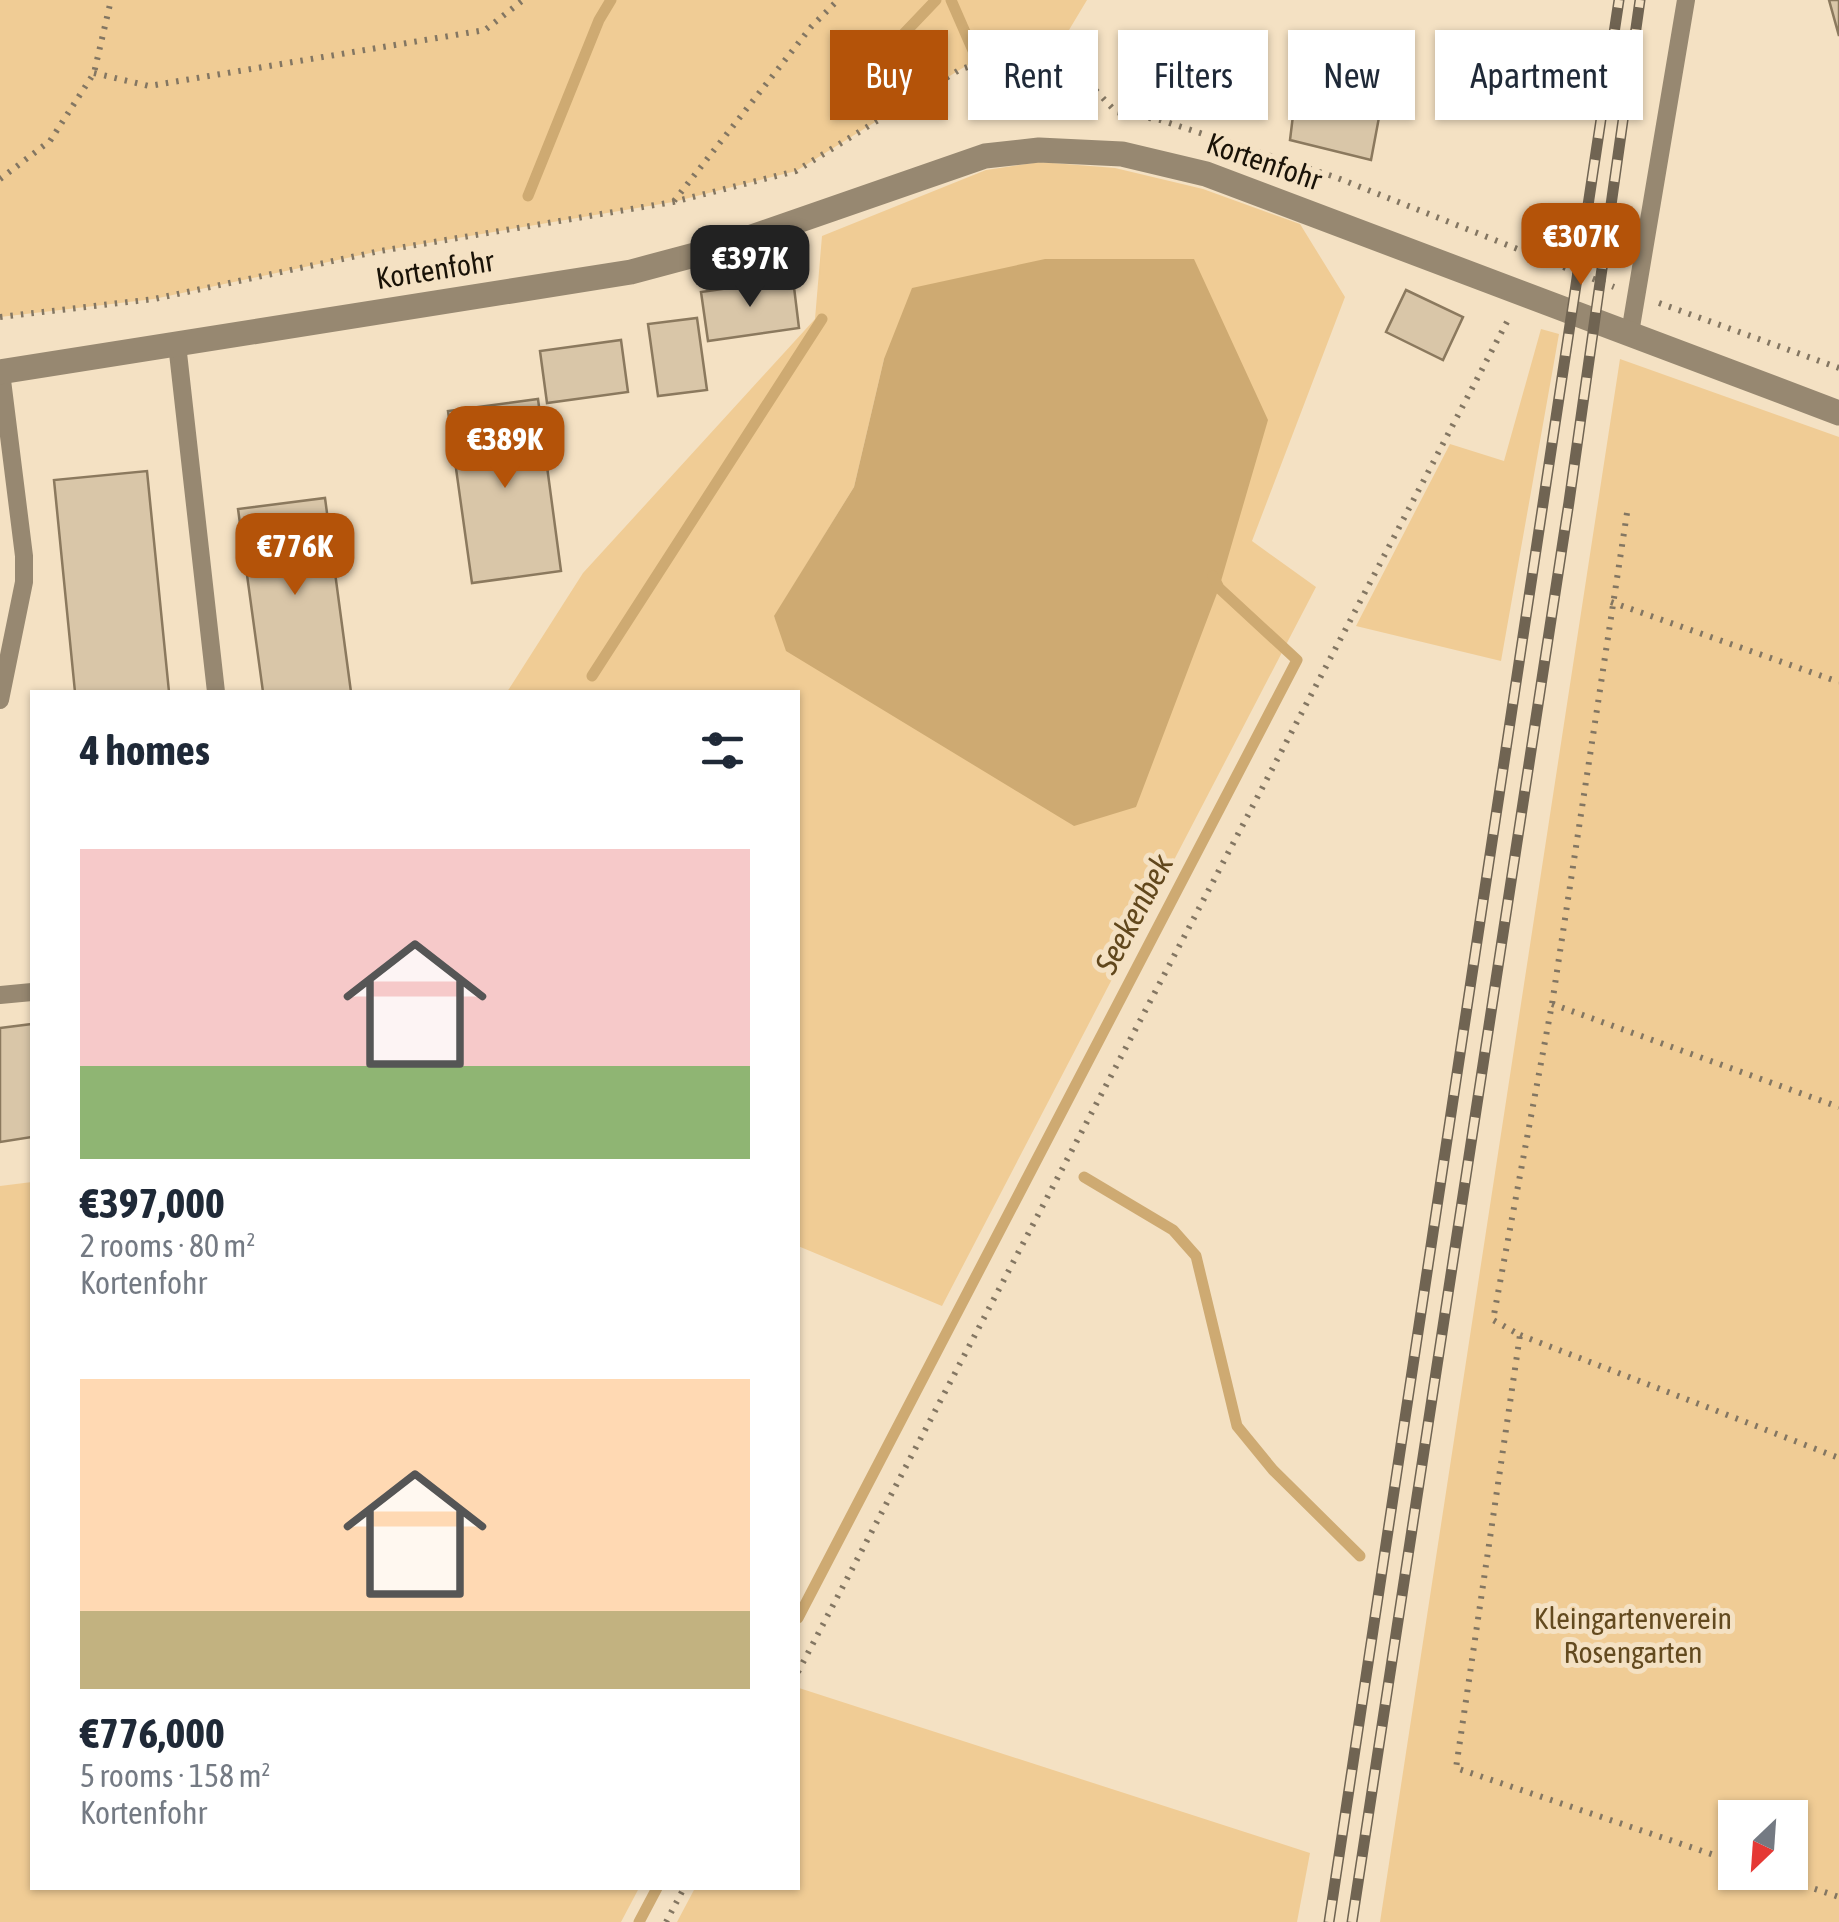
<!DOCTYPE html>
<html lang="en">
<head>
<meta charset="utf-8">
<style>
	:root { --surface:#fff; --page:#f6f6f7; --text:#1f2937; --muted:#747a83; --accent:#b45309 }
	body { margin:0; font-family:"Asap Condensed",sans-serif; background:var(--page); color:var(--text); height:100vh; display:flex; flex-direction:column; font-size:38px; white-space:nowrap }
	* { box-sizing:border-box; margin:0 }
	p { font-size:32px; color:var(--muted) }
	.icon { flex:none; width:55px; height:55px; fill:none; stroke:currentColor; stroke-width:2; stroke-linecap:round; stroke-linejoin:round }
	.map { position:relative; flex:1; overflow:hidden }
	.side { position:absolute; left:30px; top:690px; width:770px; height:1200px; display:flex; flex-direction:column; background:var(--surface); border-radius:0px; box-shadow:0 2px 8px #0004 }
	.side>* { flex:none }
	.top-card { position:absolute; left:830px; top:30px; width:858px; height:90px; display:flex; gap:20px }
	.needle { width:65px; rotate:205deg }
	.buttons { position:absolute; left:1718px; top:1800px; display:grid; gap:20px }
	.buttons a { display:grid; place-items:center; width:90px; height:90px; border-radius:0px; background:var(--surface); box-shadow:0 2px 8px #0004; font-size:50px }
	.price { position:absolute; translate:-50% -85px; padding:0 22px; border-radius:20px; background:var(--accent); color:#fff; font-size:32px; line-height:65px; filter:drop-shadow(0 2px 5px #0008) }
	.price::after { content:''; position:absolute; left:50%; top:60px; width:30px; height:22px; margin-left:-15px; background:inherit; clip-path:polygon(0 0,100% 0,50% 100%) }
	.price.active { background:#222; color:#fff }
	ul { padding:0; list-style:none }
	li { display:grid; align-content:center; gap:20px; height:530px; padding:0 50px }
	li span { display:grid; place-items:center; height:310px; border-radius:0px; color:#555 }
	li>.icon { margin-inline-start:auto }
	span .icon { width:180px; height:180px; fill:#fffc; stroke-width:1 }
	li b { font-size:42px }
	h2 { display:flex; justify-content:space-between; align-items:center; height:120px; padding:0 50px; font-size:42px }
	.tag { padding:0 35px; border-radius:0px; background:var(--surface); box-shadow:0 2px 8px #0004; font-size:35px; line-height:90px }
	.tag.active { background:var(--accent); color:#fff }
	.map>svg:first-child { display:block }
	.green { fill:#f0cc95; fill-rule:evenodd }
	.water { fill:#ceaa72 }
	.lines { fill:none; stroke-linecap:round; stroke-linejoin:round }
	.stream { stroke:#ceaa72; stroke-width:11 }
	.building { fill:#d9c6a8; stroke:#8b795e; stroke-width:2.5 }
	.path { stroke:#837662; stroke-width:6; stroke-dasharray:2.5 8; stroke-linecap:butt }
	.service { stroke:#978871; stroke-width:18 }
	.minor { stroke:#978871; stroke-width:25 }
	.rail-casing { stroke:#706452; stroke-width:11 }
	.rail { stroke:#f4e1c3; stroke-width:8; stroke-dasharray:22; stroke-linecap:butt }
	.labels { text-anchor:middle; stroke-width:10; stroke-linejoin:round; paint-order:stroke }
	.street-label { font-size:30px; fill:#191207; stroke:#f4e1c3 }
	.park-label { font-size:30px; fill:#634a1f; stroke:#f4e1c3 }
	.water-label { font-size:32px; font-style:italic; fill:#61471c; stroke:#f4e1c3 }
</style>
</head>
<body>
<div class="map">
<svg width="1839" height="1922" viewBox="0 0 1839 1922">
	<rect width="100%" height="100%" fill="#f4e1c3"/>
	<!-- green -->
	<g class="green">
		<polygon points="0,0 1087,0 1063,40 1016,35 796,171 673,202 380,251 154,299 0,317"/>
		<path d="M1040,162L1115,168L1203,189L1300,224L1345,297L1252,541L1316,587L942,1306L798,1246V692H507L583,573L815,319L822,236L986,170ZM884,359L1074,826L774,617L854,487Z"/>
		<polygon points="1541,329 1559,334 1501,661 1356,626 1450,444 1504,461"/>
		<path d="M1620,359L1839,437V1922H1380ZM1735,1818H1790V1872H1735Z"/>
		<polygon points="32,1182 32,1888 639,1888 621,1922 0,1922 0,1186"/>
		<polygon points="799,1688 1310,1853 1297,1922 677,1922 695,1888 798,1888"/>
	</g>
	<!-- water -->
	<polygon class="water" points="1045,259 1194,259 1268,420 1219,588 1136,807 1074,826 786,651 774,616 854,487 884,359 912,288"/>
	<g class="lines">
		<!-- stream -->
		<g class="stream">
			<polyline points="951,0 999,110"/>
			<polyline points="852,88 936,0"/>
			<polyline points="528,196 599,20 611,0"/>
			<polyline points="592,676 822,319"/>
			<polyline points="1084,1177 1173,1230 1196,1256 1237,1426 1273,1470 1360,1556"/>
			<polyline points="798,1618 1297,660 1219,588 1213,576"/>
			<polyline points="639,1922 657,1888"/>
		</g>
	</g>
	<!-- building -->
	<g class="building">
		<polygon points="1829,0 1839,0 1839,36"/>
		<polygon points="1299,66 1386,80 1371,160 1290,140"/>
		<polygon points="793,279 799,328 708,341 701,292"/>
		<polygon points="1406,290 1463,317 1443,360 1386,332"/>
		<polygon points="697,318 707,390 658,396 648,324"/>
		<polygon points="621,340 628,392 547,403 540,351"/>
		<polygon points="538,399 561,571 472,583 448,411"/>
		<polygon points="147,471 169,692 75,692 54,480"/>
		<polygon points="325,498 351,692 263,692 238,509"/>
		<polygon points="32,1024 32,1137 0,1142 0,1028"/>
	</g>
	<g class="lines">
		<!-- path -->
		<g class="path">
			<polyline points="94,73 149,86 485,30 523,0"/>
			<polyline points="0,179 50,141 94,73 111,0"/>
			<polyline points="674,201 811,27 838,0"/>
			<polyline points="1659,303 1839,368"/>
			<polyline points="0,317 154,299 380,251 673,202 796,171 959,70 1016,50 1071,64 1116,112 1160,120 1335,177 1614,287"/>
			<polyline points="1627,513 1552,1004 1493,1320 1520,1335 1456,1768 1735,1862"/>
			<polyline points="1611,602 1839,682"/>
			<polyline points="1552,1004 1839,1107"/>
			<polyline points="1520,1335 1839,1458"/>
			<polyline points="798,1672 1509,318"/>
			<polyline points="1765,1872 1839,1897"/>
			<polyline points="666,1922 684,1888"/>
		</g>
		<!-- service -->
		<g class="service">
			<polyline points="1630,333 1686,0"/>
			<polyline points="177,344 216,692"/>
			<polyline points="0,700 24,582 24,556 1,372"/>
			<polyline points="0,995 32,992"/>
		</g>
		<!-- minor -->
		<polyline class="minor" points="0,372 631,272 717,249 985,156 1039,150 1122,154 1206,174 1839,413"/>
		<defs>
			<g id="rail">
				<polyline points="1329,1922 1619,0"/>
				<polyline points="1352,1922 1569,502 1640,0"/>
			</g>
		</defs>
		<!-- rail casing -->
		<use href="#rail" class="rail-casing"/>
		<!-- rail -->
		<use href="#rail" class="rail"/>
	</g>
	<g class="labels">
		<!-- street labels -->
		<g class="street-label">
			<text transform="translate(1264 162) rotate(19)" y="10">Kortenfohr</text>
			<text transform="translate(435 270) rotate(-9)" y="10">Kortenfohr</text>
		</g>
		<!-- park labels -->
		<g class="park-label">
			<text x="1633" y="1629">Kleingartenverein<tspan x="1633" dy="34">Rosengarten</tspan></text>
		</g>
		<!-- water labels -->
		<g class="water-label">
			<text transform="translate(1134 914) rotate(-62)" y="11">Seekenbek</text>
		</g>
	</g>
</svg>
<div class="buttons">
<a><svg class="needle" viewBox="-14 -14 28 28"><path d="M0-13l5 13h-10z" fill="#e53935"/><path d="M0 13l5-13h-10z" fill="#747a83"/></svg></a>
</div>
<b class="price" style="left:1581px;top:288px">€307K</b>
<b class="price active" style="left:750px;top:310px">€397K</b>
<b class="price" style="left:505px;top:491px">€389K</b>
<b class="price" style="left:295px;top:598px">€776K</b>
<div class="top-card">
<a class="tag active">Buy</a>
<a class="tag">Rent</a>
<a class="tag">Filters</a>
<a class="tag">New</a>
<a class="tag">Apartment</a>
</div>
<section class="side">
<h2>4 homes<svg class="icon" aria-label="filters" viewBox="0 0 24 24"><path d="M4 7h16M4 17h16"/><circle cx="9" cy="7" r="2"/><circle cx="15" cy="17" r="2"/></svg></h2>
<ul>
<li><span style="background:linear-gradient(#f6c9c9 70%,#8fb573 0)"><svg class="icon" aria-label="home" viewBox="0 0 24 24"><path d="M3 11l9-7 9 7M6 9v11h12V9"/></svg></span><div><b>€397,000</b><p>2 rooms · 80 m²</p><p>Kortenfohr</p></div></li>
<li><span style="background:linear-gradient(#ffd9b3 75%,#c2b280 0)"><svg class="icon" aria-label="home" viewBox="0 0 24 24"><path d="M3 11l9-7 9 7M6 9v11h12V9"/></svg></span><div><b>€776,000</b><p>5 rooms · 158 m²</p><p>Kortenfohr</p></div></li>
</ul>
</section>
</div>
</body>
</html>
